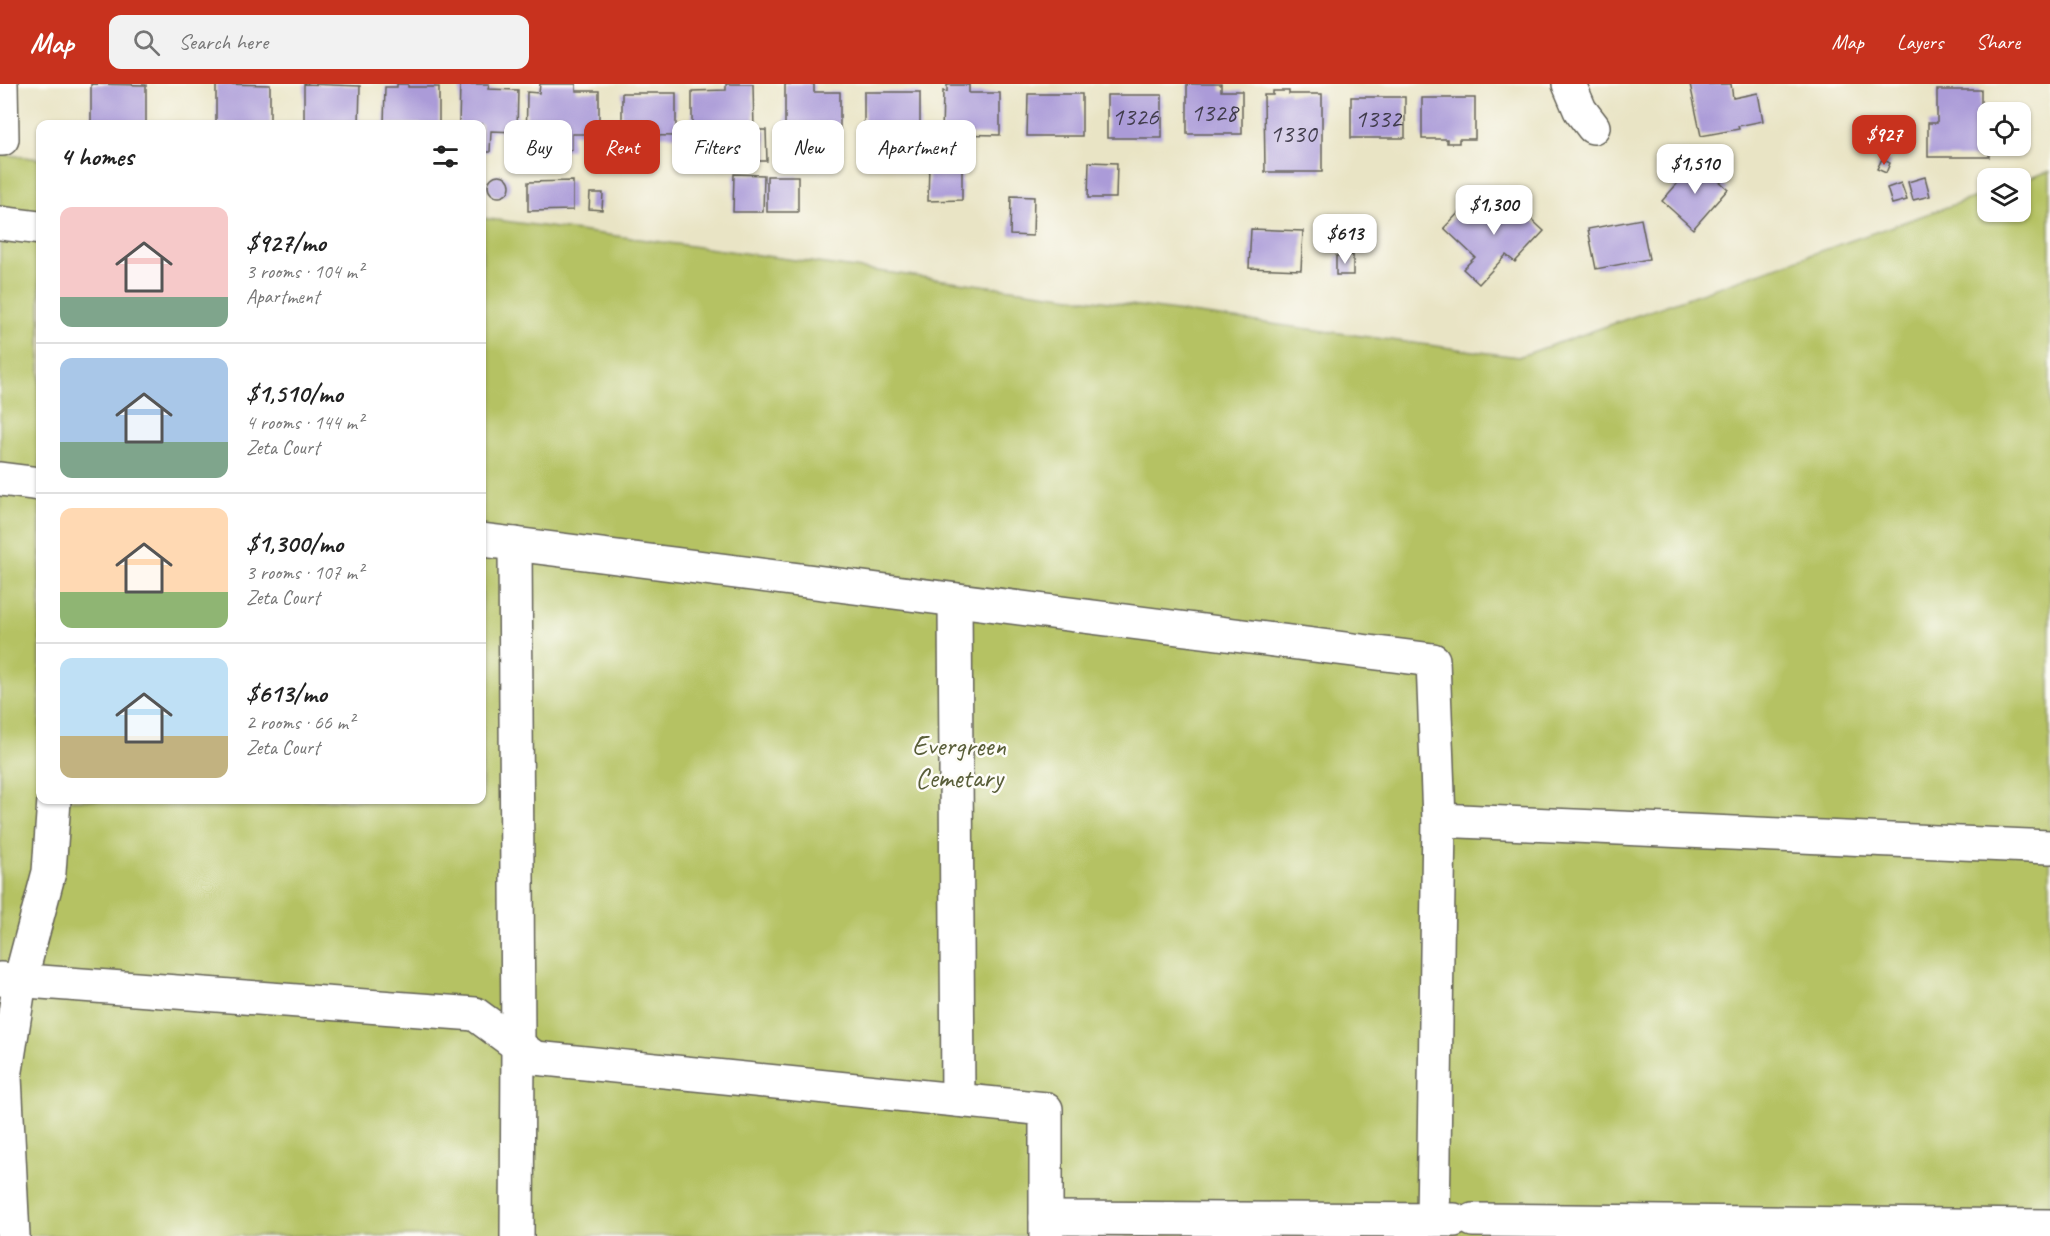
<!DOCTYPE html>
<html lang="en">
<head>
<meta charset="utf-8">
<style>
	:root { --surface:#fff; --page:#f2f2f2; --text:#222; --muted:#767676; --line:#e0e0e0; --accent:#c8321e }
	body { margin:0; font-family:Caveat,sans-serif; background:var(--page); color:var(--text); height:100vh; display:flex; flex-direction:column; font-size:22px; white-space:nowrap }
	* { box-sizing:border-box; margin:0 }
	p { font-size:20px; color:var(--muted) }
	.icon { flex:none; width:33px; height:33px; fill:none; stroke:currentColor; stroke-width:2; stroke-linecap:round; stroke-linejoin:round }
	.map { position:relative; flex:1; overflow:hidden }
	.drawer { position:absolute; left:36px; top:36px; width:450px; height:684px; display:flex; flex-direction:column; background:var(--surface); border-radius:12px; box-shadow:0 2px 4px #0004 }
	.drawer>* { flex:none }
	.hud { position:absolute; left:504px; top:36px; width:570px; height:54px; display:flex; gap:12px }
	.controls { position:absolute; left:1977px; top:18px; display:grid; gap:12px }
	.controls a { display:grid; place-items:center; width:54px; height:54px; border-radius:12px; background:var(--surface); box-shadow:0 2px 4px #0004; font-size:30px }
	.price { position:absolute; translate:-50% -51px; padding:0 14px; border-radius:12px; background:#fff; color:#222; font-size:20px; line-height:39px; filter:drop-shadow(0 2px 3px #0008) }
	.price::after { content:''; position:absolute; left:50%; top:36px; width:18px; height:14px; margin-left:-9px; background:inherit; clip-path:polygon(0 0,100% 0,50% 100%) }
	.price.on { background:var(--accent); color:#fff }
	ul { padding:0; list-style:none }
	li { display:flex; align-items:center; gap:18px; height:150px; padding:0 24px }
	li+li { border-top:2px solid var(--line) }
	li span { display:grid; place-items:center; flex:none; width:168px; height:120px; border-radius:12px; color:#555 }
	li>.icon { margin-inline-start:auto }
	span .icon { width:72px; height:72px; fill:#fffc; stroke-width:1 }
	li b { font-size:26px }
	h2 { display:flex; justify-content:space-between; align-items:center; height:72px; padding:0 24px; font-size:26px }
	.tag { padding:0 21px; border-radius:12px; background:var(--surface); box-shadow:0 2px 4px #0004; font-size:21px; line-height:54px }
	.tag.on { background:var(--accent); color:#fff }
	header { display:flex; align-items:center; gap:36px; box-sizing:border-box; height:84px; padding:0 30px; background:var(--accent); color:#fff }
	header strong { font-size:28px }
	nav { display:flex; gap:33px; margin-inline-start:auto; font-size:21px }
	.search { width:420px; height:54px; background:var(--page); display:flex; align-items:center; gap:15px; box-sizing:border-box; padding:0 21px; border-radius:12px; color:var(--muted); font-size:22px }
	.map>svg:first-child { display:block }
	.green { fill:#b5c264; stroke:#686f40; stroke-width:1.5 }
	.building { fill:#ab9bd8 }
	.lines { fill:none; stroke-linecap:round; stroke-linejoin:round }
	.minor-casing { stroke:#646257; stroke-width:36 }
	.minor { stroke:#fff; stroke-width:33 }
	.labels { text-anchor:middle; stroke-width:5; stroke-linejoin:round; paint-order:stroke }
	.number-label { font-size:26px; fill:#403c4b }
	.park-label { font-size:28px; fill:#595e39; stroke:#fdfcf7 }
</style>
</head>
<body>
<header>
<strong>Map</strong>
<div class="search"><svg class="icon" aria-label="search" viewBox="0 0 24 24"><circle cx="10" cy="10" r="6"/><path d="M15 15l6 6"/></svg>Search here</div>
<nav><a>Map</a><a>Layers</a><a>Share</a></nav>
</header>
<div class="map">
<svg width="2050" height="1152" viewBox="0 0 2050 1152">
	<rect width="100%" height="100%" fill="#fdfcf7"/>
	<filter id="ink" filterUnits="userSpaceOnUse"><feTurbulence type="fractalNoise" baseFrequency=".0167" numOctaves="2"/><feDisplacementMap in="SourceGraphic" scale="12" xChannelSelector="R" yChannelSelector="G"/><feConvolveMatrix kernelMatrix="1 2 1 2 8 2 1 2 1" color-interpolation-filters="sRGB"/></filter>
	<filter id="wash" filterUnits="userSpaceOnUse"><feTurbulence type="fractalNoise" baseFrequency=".008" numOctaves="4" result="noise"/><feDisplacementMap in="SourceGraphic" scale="24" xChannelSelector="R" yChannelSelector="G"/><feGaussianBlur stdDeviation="1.35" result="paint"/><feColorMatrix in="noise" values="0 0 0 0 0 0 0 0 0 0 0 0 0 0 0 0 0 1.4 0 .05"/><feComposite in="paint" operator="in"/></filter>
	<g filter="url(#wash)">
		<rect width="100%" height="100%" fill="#e9e4c5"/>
		<!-- green -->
		<polygon class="green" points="0,70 40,75 40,716 482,716 482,134 1518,273 1987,109 1988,128 2020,128 2021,97 2050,87 2050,1152 0,1152"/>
		<g id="blocks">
			<!-- building -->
			<g class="building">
				<polygon points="91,0 146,1 146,40 91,40"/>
				<polygon points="216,0 270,1 270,40 216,40"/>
				<polygon points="304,0 360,2 359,40 304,40"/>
				<polygon points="397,0 408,0 408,3 439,3 439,40 384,40 385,3 397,3"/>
				<polygon points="460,0 489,0 488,5 518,6 517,48 491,47 490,68 482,68 482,40 459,40"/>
				<polygon points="540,0 576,0 576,7 599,7 599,50 572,50 572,66 543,66 543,69 526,69 527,8 539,9"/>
				<polygon points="726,0 753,0 754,46 766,46 767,77 746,77 746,69 692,70 692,7 726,6"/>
				<polygon points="785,0 814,0 814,8 840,8 840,49 823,49 823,62 785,62"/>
				<polygon points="1187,0 1221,0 1221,7 1242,7 1242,50 1187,50"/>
				<polygon points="1690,0 1731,0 1733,14 1758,9 1763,37 1738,42 1739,45 1701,52"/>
				<polygon points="947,1 969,1 969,9 1000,9 1000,51 942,50 943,7 947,8"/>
				<polygon points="1937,6 1981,6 1981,35 1988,35 1989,73 1928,73 1928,39 1937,39"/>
				<polygon points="1273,7 1289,7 1289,10 1322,10 1322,88 1265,88 1264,11 1273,11"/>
				<polygon points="864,8 920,8 920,49 892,48 892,63 869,63 870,48 864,48"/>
				<polygon points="622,9 676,9 676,52 622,51"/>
				<polygon points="1028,10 1082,10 1082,52 1027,52"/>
				<rect x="1107" y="11" width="55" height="43"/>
				<rect x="1351" y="13" width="54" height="41"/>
				<polygon points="1422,14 1475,14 1475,55 1459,55 1459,59 1447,59 1447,55 1422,55"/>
				<polygon points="1882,75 1890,79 1886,89 1877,85"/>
				<polygon points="1697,77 1728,105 1693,145 1662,117"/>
				<polygon points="1089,78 1117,79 1116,114 1088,114"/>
				<polygon points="929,81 962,81 962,116 928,117"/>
				<polygon points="734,90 764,91 763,128 733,128"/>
				<circle cx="499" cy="102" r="11"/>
				<rect x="767" y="92" width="31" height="36"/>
				<polygon points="1925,93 1930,112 1913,116 1908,98"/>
				<polygon points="573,97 573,126 528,127 528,98"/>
				<polygon points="1901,99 1907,116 1892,120 1887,104"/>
				<polygon points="590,109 603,109 602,126 589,125"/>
				<polygon points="1504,110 1544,147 1515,178 1506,171 1479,200 1463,185 1475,173 1444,144 1463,124 1478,138"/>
				<polygon points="1011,112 1034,113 1033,152 1010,151"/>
				<polygon points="1641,135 1649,175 1596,185 1588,145"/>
				<polygon points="1251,145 1303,147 1301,186 1249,184"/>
				<polygon points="1353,171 1353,191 1336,191 1336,172"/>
			</g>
		</g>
	</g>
	<g filter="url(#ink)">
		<use href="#blocks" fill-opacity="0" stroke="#646257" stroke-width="1.5"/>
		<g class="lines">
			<defs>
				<g id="minor">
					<polyline points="1569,0 1580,26 1593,43"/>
					<polyline points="0,55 2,55 1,0"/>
					<polyline points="0,139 40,144"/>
					<polyline points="0,395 40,400"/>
					<polyline points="482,456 1433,576 1439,736"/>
					<polyline points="515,460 518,961 517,1152"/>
					<polyline points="955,516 958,1016"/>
					<polyline points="0,895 475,930 535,974 1046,1025 1046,1152"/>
					<polyline points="1046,1134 1454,1136"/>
					<polyline points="1433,1136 1439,736 2050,763"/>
					<polyline points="1473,1136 2050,1142"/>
					<polyline points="13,1152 5,993 20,897 49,788 54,716"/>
				</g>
			</defs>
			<!-- minor casing -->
			<use href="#minor" class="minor-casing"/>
			<!-- minor -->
			<use href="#minor" class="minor"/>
		</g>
	</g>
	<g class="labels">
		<!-- number labels -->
		<g class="number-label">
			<text x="1214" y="37">1328</text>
			<text x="1135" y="41">1326</text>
			<text x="1378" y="43">1332</text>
			<text x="1293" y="58">1330</text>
		</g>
		<!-- park labels -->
		<g class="park-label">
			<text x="959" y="671">Evergreen<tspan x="959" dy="32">Cemetary</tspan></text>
		</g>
	</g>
</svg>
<div class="controls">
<a><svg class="icon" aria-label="locate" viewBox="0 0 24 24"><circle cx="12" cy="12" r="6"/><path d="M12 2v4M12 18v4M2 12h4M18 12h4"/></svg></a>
<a><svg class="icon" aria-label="layers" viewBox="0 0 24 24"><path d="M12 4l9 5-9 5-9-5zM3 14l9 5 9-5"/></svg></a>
</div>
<b class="price on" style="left:1884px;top:82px">$927</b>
<b class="price" style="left:1695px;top:111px">$1,510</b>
<b class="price" style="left:1494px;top:152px">$1,300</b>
<b class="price" style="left:1345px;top:181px">$613</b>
<div class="hud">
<a class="tag">Buy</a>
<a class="tag on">Rent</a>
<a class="tag">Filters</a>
<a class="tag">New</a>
<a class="tag">Apartment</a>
</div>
<section class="drawer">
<h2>4 homes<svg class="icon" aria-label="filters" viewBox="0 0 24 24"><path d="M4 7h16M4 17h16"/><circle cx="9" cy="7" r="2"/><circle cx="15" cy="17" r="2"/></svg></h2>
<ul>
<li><span style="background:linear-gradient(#f6c9c9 75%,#7fa58c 0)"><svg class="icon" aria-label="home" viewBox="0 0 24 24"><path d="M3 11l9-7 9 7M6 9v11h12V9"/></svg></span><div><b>$927/mo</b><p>3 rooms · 104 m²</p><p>Apartment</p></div></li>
<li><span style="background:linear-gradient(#a9c7e8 70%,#7fa58c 0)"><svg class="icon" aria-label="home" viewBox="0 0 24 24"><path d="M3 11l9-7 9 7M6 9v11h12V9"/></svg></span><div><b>$1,510/mo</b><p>4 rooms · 144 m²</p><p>Zeta Court</p></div></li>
<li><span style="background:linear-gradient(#ffd9b3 70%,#8fb573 0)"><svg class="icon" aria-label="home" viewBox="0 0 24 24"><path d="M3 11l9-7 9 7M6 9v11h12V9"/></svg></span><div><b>$1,300/mo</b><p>3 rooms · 107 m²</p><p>Zeta Court</p></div></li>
<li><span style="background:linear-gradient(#bfe0f5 65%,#c2b280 0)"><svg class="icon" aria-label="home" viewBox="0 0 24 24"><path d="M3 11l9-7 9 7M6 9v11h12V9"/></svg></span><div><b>$613/mo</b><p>2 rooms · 66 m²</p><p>Zeta Court</p></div></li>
</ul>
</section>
</div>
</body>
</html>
